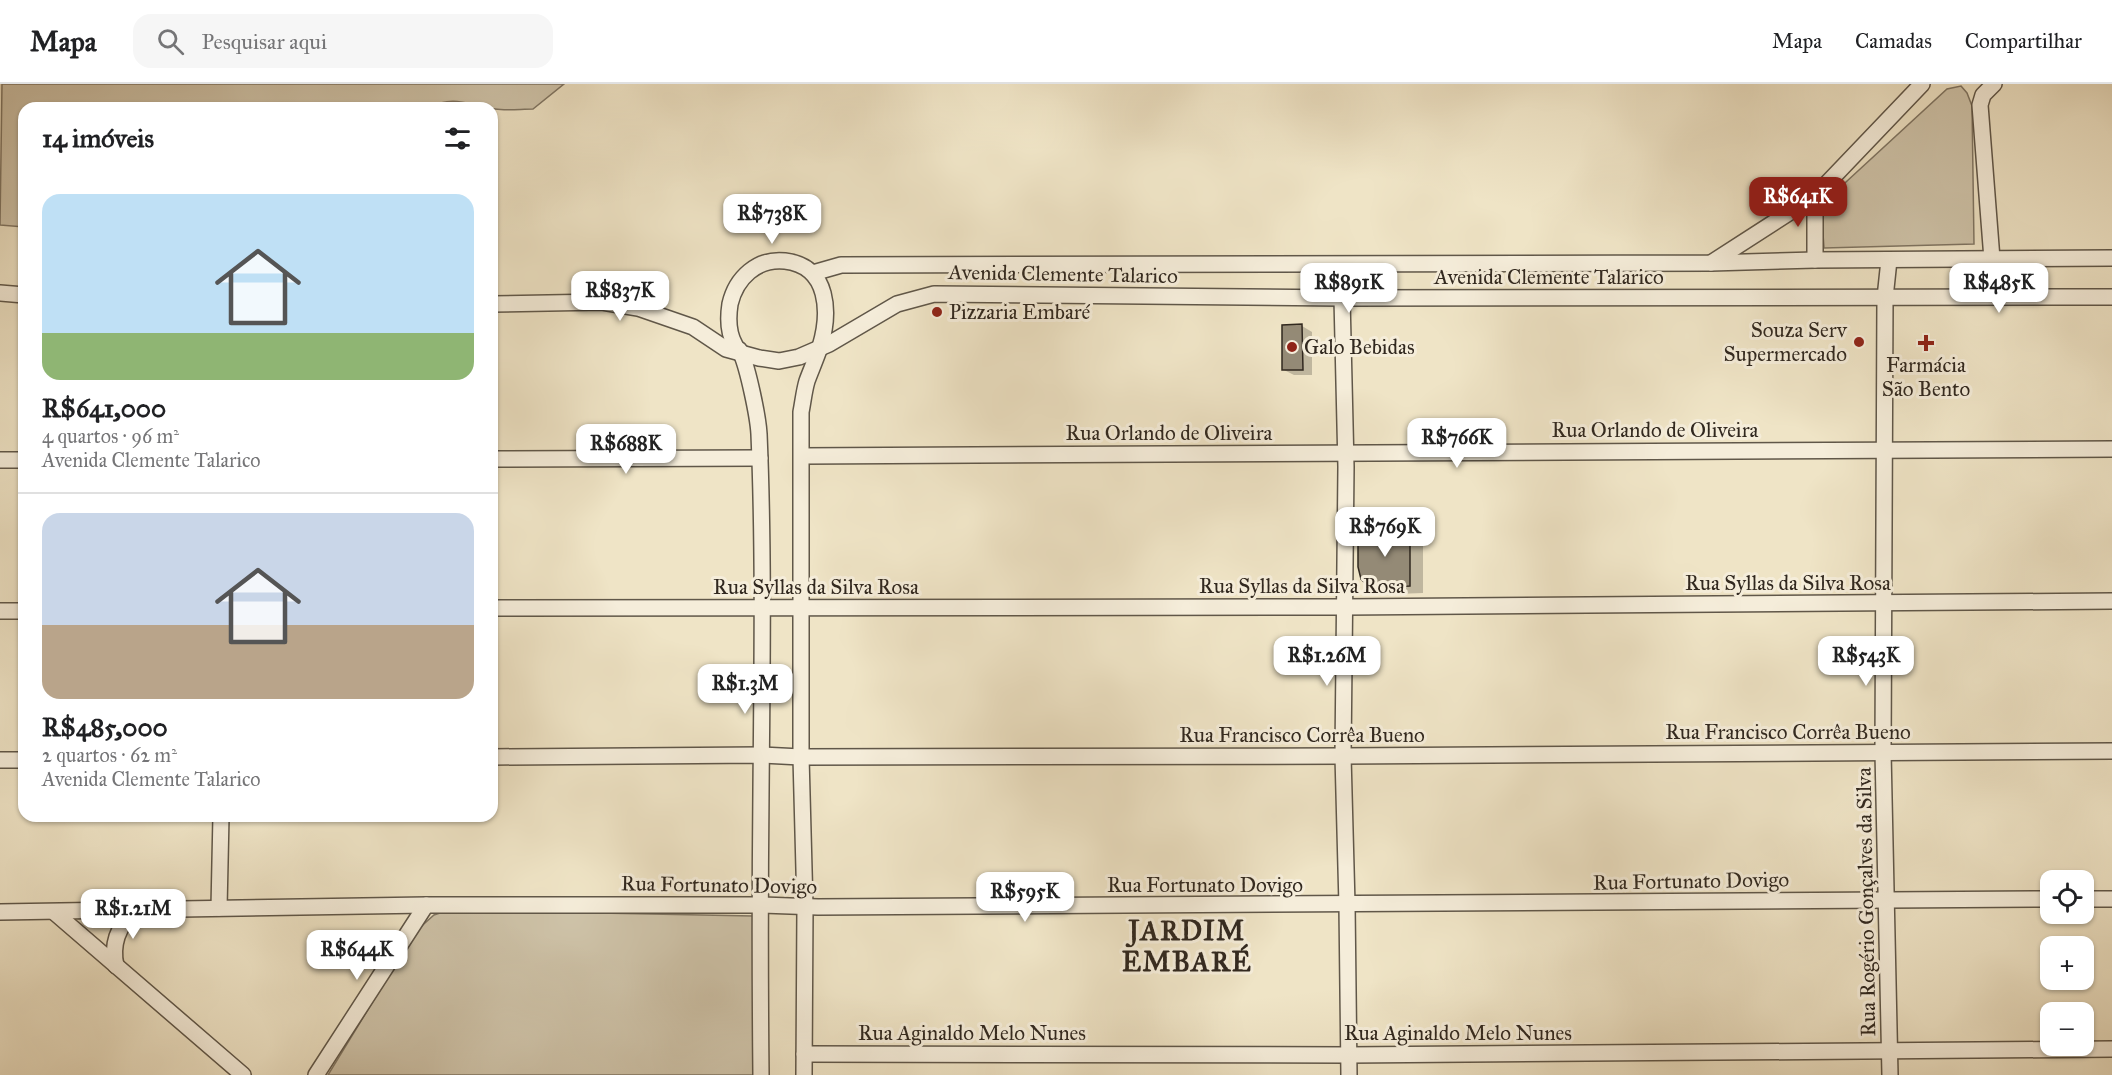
<!DOCTYPE html>
<html lang="pt">
<head>
<meta charset="utf-8">
<style>
	:root { --surface:#fff; --page:#f6f6f6; --text:#202124; --muted:#757577; --line:#e0e0e0; --accent:#8f2418 }
	body { margin:0; font-family:"IM FELL Great Primer",serif; background:var(--page); color:var(--text); height:100vh; display:flex; flex-direction:column; font-size:22px; white-space:nowrap }
	* { box-sizing:border-box; margin:0 }
	p { font-size:20px; color:var(--muted) }
	.icon { flex:none; width:33px; height:33px; fill:none; stroke:currentColor; stroke-width:2; stroke-linecap:round; stroke-linejoin:round }
	.map { position:relative; flex:1; overflow:hidden }
	.side { position:absolute; left:18px; top:18px; width:480px; height:720px; display:flex; flex-direction:column; background:var(--surface); border-radius:18px; box-shadow:0 2px 4px #0004 }
	.side>* { flex:none }
	.fabs { position:absolute; left:2040px; top:786px; display:grid; gap:12px }
	.fabs a { display:grid; place-items:center; width:54px; height:54px; border-radius:12px; background:var(--surface); box-shadow:0 2px 4px #0004; font-size:30px }
	.price { position:absolute; translate:-50% -51px; padding:0 14px; border-radius:12px; background:#fff; color:#222; font-size:20px; line-height:39px; filter:drop-shadow(0 2px 3px #0008) }
	.price::after { content:''; position:absolute; left:50%; top:36px; width:18px; height:14px; margin-left:-9px; background:inherit; clip-path:polygon(0 0,100% 0,50% 100%) }
	.price.selected { background:var(--accent); color:#fff }
	ul { padding:0; list-style:none }
	li { display:grid; align-content:center; gap:12px; height:318px; padding:0 24px }
	li+li { border-top:2px solid var(--line) }
	li span { display:grid; place-items:center; height:186px; border-radius:18px; color:#555 }
	li>.icon { margin-inline-start:auto }
	span .icon { width:108px; height:108px; fill:#fffc; stroke-width:1 }
	li b { font-size:26px }
	h2 { display:flex; justify-content:space-between; align-items:center; height:72px; padding:0 24px; font-size:26px }
	header { display:flex; align-items:center; gap:36px; box-sizing:border-box; height:84px; padding:0 30px; background:var(--surface); border-bottom:2px solid var(--line) }
	header strong { font-size:28px }
	nav { display:flex; gap:33px; margin-inline-start:auto; font-size:21px }
	.search { width:420px; height:54px; background:var(--page); display:flex; align-items:center; gap:15px; box-sizing:border-box; padding:0 21px; border-radius:18px; color:var(--muted); font-size:22px }
	.map>svg:first-child { display:block }
	.green { fill:#cfc4aa; stroke:#807664; stroke-width:1.5 }
	.shadow { fill:#0003 }
	.building { fill:#948a76; stroke:#31281f; stroke-width:1.5 }
	.lines { fill:none; stroke-linecap:round; stroke-linejoin:round }
	.minor-casing { stroke:#605749; stroke-width:18 }
	.minor { stroke:#f5edda; stroke-width:15 }
	.poi-dot { fill:#8f2418; stroke:#f5edda; stroke-width:2 }
	.labels { text-anchor:middle; stroke-width:6; stroke-linejoin:round; paint-order:stroke }
	.street-label { font-size:21px; fill:#31281f; stroke:#f5edda }
	.poi-label { font-size:21px; fill:#31281f; stroke:#f5edda; text-anchor:start }
	.district-label { font-size:27px; font-weight:bold; letter-spacing:1.5px; fill:#31281f; stroke:#f5edda }
</style>
</head>
<body>
<header>
<strong>Mapa</strong>
<div class="search"><svg class="icon" aria-label="search" viewBox="0 0 24 24"><circle cx="10" cy="10" r="6"/><path d="M15 15l6 6"/></svg>Pesquisar aqui</div>
<nav><a>Mapa</a><a>Camadas</a><a>Compartilhar</a></nav>
</header>
<div class="map">
<svg width="2112" height="991" viewBox="0 0 2112 991">
	<rect width="100%" height="100%" fill="#efe4c6"/>
	<filter id="stains"><feTurbulence type="fractalNoise" baseFrequency=".00333" numOctaves="4"/><feColorMatrix values="0 0 0 0 .2 0 0 0 0 .09 0 0 0 0 .02 0 0 0 .5 -.17"/></filter>
	<radialGradient id="worn" r=".72"><stop offset=".6" stop-color="#630" stop-opacity="0"/><stop offset="1" stop-color="#630" stop-opacity=".3"/></radialGradient>
	<!-- green -->
	<g class="green">
		<path d="M2,0H564L533,25C521,25 507,27 495,25C469,22 456,10 427,24H24V143L0,141Z"/>
		<polygon points="1961,2 1967,9 1972,22 1974,160 1824,164 1821,121 1947,5"/>
		<polygon points="449,826 753,832 754,991 328,991 416,847 434,831"/>
	</g>
	<!-- shadow -->
	<g class="shadow">
		<polygon points="1302,242 1312,248 1312,291 1294,291 1284,286"/>
		<polygon points="1410,448 1423,456 1423,509 1396,510 1380,506 1366,498"/>
	</g>
	<!-- building -->
	<g class="building">
		<polygon points="1302,240 1303,286 1282,286 1282,241"/>
		<polygon points="1358,447 1410,447 1410,502 1381,503 1365,499 1361,495 1358,483"/>
	</g>
	<g class="lines">
		<defs>
			<g id="minor">
				<polyline points="1815,112 1815,176"/>
				<polyline points="1992,175 1980,21 1983,11 1994,0"/>
				<polyline points="1889,176 1885,214 1883,668 1890,991"/>
				<polyline points="1711,179 1815,112 1922,0"/>
				<polyline points="813,189 841,181 1711,179 1815,176 2112,174"/>
				<polyline points="0,209 24,211"/>
				<polyline points="1342,214 1346,383 1343,672 1347,821 1349,991"/>
				<polyline points="492,220 602,218 638,224 693,243 726,265 759,274 779,277 799,273 829,260 897,220 934,210 1342,214 2112,213"/>
				<polyline points="802,372 2112,365"/>
				<polyline points="492,375 760,374"/>
				<polyline points="0,376 24,376"/>
				<polyline points="492,524 1345,523 2112,517"/>
				<polyline points="0,527 24,527"/>
				<polyline points="492,673 761,671 801,673 1343,672 2112,667"/>
				<polyline points="0,676 24,676"/>
				<polyline points="2084,815 2112,815"/>
				<polyline points="219,824 221,732"/>
				<polyline points="0,828 426,821 759,821 818,823 2050,815"/>
				<polyline points="54,828 243,991"/>
				<path d="M116,882C111,860 119,841 135,826"/>
				<polyline points="804,970 1349,971 2112,965"/>
				<polyline points="316,991 426,821"/>
				<path d="M761,991C760,896 760,801 761,707C762,588 764,469 759,350C758,332 748,285 741,269C737,261 739,269 735,261C728,249 728,233 730,220C736,194 757,174 785,177C830,182 830,230 820,263C816,275 811,286 807,297C804,307 803,318 801,328V673L805,823L804,991"/>
			</g>
		</defs>
		<!-- minor casing -->
		<use href="#minor" class="minor-casing"/>
		<!-- minor -->
		<use href="#minor" class="minor"/>
	</g>
	<!-- markers -->
	<g class="poi-dot">
		<circle cx="937" cy="228" r="6"/>
		<circle cx="1859" cy="258" r="6"/>
		<path d="M1923 250h6v6h6v6h-6v6h-6v-6h-6v-6h6z"/>
		<circle cx="1292" cy="263" r="6"/>
	</g>
	<g class="labels">
		<!-- street labels -->
		<g class="street-label">
			<text transform="translate(1063 190) rotate(1)" y="7">Avenida Clemente Talarico</text>
			<text x="1549" y="200">Avenida Clemente Talarico</text>
			<text x="1655" y="353">Rua Orlando de Oliveira</text>
			<text x="1169" y="356">Rua Orlando de Oliveira</text>
			<text x="1788" y="506">Rua Syllas da Silva Rosa</text>
			<text x="1302" y="509">Rua Syllas da Silva Rosa</text>
			<text x="816" y="510">Rua Syllas da Silva Rosa</text>
			<text x="1788" y="655">Rua Francisco Corrêa Bueno</text>
			<text x="1302" y="658">Rua Francisco Corrêa Bueno</text>
			<text transform="translate(1691 797) rotate(-1)" y="7">Rua Fortunato Dovigo</text>
			<text transform="translate(719 801) rotate(1)" y="7">Rua Fortunato Dovigo</text>
			<text x="1205" y="808">Rua Fortunato Dovigo</text>
			<text transform="translate(1866 818) rotate(-91)" y="7">Rua Rogério Gonçalves da Silva</text>
			<text x="972" y="956">Rua Aginaldo Melo Nunes</text>
			<text x="1458" y="956">Rua Aginaldo Melo Nunes</text>
		</g>
		<!-- poi labels -->
		<g class="poi-label">
			<text x="949" y="235">Pizzaria Embaré</text>
			<text x="1847" y="253" text-anchor="end">Souza Serv<tspan x="1847" dy="24">Supermercado</tspan></text>
			<text x="1304" y="270">Galo Bebidas</text>
			<text x="1926" y="288" text-anchor="middle">Farmácia<tspan x="1926" dy="24">São Bento</tspan></text>
		</g>
		<!-- district labels -->
		<g class="district-label">
			<text x="1187" y="856">JARDIM<tspan x="1187" dy="31">EMBARÉ</tspan></text>
		</g>
	</g>
	<rect width="100%" height="100%" filter="url(#stains)"/>
	<rect width="100%" height="100%" fill="url(#worn)"/>
</svg>
<div class="fabs">
<a><svg class="icon" aria-label="locate" viewBox="0 0 24 24"><circle cx="12" cy="12" r="6"/><path d="M12 2v4M12 18v4M2 12h4M18 12h4"/></svg></a>
<a>+</a>
<a>−</a>
</div>
<b class="price selected" style="left:1798px;top:144px">R$641K</b>
<b class="price" style="left:772px;top:161px">R$738K</b>
<b class="price" style="left:1349px;top:230px">R$891K</b>
<b class="price" style="left:1999px;top:230px">R$485K</b>
<b class="price" style="left:620px;top:238px">R$837K</b>
<b class="price" style="left:1457px;top:385px">R$766K</b>
<b class="price" style="left:626px;top:391px">R$688K</b>
<b class="price" style="left:1385px;top:474px">R$769K</b>
<b class="price" style="left:1327px;top:603px">R$1.26M</b>
<b class="price" style="left:1866px;top:603px">R$543K</b>
<b class="price" style="left:745px;top:631px">R$1.3M</b>
<b class="price" style="left:1025px;top:839px">R$595K</b>
<b class="price" style="left:133px;top:856px">R$1.21M</b>
<b class="price" style="left:357px;top:897px">R$644K</b>
<section class="side">
<h2>14 imóveis<svg class="icon" aria-label="filters" viewBox="0 0 24 24"><path d="M4 7h16M4 17h16"/><circle cx="9" cy="7" r="2"/><circle cx="15" cy="17" r="2"/></svg></h2>
<ul>
<li><span style="background:linear-gradient(#bfe0f5 75%,#8fb573 0)"><svg class="icon" aria-label="home" viewBox="0 0 24 24"><path d="M3 11l9-7 9 7M6 9v11h12V9"/></svg></span><div><b>R$641,000</b><p>4 quartos · 96 m²</p><p>Avenida Clemente Talarico</p></div></li>
<li><span style="background:linear-gradient(#c9d6e8 60%,#b9a48a 0)"><svg class="icon" aria-label="home" viewBox="0 0 24 24"><path d="M3 11l9-7 9 7M6 9v11h12V9"/></svg></span><div><b>R$485,000</b><p>2 quartos · 62 m²</p><p>Avenida Clemente Talarico</p></div></li>
</ul>
</section>
</div>
</body>
</html>
